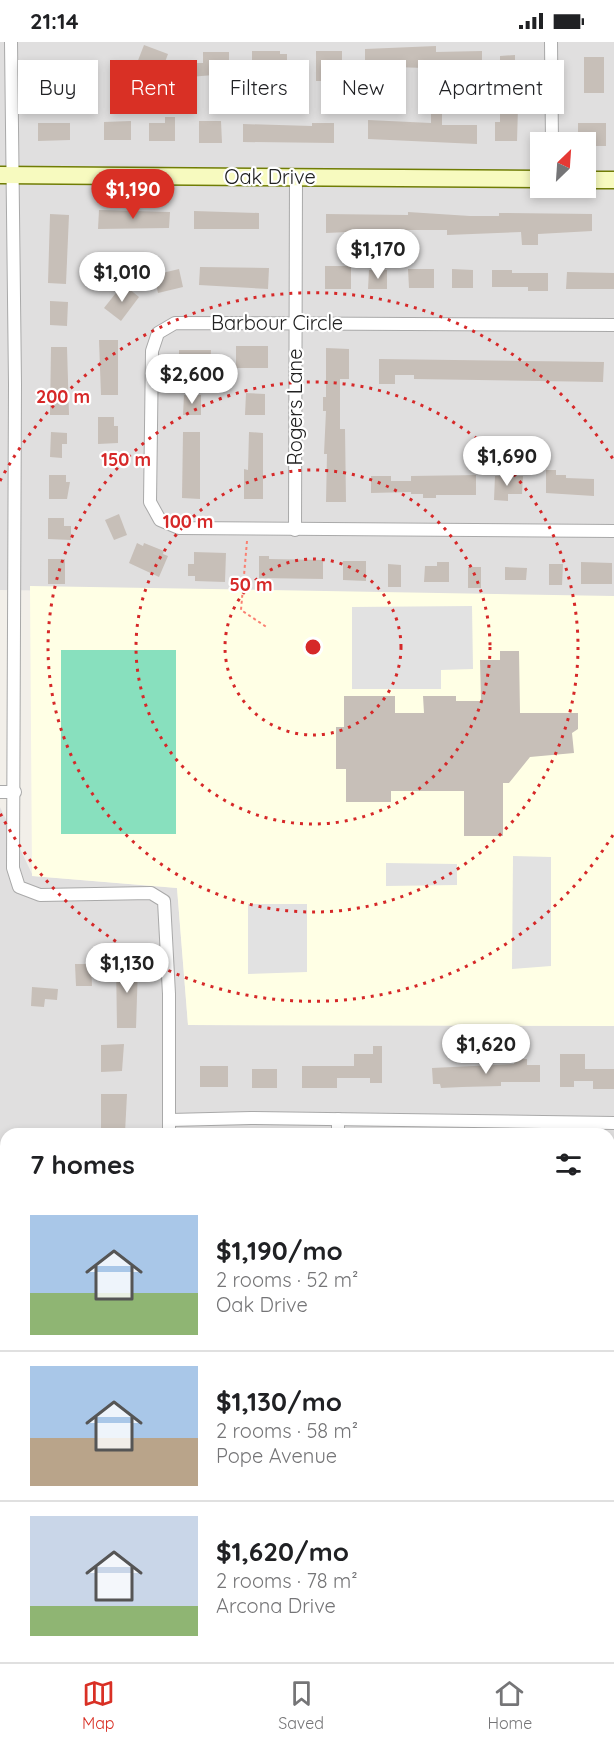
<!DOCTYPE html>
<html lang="en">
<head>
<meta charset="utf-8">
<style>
	:root { --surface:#fff; --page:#f2f2f2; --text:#202124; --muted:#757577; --line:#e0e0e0; --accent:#d93025 }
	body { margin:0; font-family:Quicksand,sans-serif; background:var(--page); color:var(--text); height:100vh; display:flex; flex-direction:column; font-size:22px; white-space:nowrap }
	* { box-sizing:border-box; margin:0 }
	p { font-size:20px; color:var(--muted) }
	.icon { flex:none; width:33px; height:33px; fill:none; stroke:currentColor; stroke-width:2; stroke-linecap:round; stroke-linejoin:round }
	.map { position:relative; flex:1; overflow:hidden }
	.side { position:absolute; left:0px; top:1086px; width:615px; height:534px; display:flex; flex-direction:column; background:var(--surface); border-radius:18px 18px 0 0; box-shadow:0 3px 9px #0003 }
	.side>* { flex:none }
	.hud { position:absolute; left:18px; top:18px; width:579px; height:54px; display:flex; gap:12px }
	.needle { width:39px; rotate:25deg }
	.buttons { position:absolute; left:530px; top:90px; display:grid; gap:12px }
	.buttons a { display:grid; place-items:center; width:66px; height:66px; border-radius:0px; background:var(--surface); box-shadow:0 3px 9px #0003; font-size:30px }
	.price { position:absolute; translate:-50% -51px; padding:0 14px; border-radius:21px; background:#fff; color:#222; font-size:20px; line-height:39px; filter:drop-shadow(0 2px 3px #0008) }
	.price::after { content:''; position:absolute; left:50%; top:36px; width:18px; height:14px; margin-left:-9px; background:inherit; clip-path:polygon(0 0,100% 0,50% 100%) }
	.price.current { background:var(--accent); color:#fff }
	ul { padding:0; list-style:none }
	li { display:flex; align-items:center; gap:18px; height:150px; padding:0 30px }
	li+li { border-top:2px solid var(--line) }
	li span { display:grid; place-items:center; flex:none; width:168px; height:120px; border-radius:0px; color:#555 }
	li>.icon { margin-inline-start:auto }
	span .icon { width:72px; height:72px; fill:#fffc; stroke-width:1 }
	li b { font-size:26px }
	h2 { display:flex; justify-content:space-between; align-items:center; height:72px; padding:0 30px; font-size:26px }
	.pill { padding:0 21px; border-radius:0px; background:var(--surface); box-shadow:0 3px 9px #0003; font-size:21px; line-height:54px }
	.pill.current { background:var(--accent); color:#fff }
	.status { display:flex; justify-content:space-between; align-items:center; height:42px; padding:0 30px; background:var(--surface); direction:ltr }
	.status svg { height:16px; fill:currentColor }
	.dock { display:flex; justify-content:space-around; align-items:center; height:84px; border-top:2px solid var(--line); background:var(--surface); font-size:16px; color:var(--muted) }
	.dock a { display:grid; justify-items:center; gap:3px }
	.dock .current { color:var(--accent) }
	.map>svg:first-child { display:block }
	.residential { fill:#e0dfdf; fill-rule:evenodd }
	.education { fill:#ffffe5 }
	.pitch { fill:#88e0be }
	.parking { fill:#e2e2e2 }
	.building { fill:#c7bfb8 }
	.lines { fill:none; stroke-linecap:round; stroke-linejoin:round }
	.street-casing { stroke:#a9a9a9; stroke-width:14 }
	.secondary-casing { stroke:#707d05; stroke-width:19 }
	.primary-casing { stroke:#a06b00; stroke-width:20 }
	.path { stroke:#fa8072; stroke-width:2; stroke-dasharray:3 3; stroke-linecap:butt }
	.street { stroke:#fff; stroke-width:12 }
	.secondary { stroke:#f7fabf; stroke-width:16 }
	.primary { stroke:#fcd6a4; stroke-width:18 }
	.ring { fill:none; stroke:#d62828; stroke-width:3; stroke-dasharray:3 6 }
	.labels { text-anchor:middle; stroke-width:4.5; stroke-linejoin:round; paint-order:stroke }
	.street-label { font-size:20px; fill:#222; stroke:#fff }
	.centre { fill:#d62828; stroke:#fff; stroke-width:3 }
	.ring-label { font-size:18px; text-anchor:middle; font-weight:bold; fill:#d62828; stroke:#fff; stroke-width:4.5; stroke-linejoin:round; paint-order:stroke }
</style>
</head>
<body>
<div class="status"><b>21:14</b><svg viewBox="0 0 49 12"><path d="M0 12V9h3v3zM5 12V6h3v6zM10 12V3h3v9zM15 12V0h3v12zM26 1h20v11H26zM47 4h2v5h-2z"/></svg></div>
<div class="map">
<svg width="614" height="1620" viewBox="0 0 614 1620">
	<rect width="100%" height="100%" fill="#f2efe9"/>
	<!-- residential -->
	<g class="residential">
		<path d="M0,0H614V555L0,548ZM540,100H585V146H540Z"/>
		<path d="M0,765L33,834L177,846L188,983L614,984V1620H0ZM6,1092H609V1614H6Z"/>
	</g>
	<!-- education -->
	<polygon class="education" points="30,544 614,554 614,984 188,983 177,846 32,834"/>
	<!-- pitch -->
	<rect class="pitch" x="61" y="608" width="115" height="184"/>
	<!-- parking -->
	<g class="parking">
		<polygon points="472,564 473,627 441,628 441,647 352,647 352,565"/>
		<polygon points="513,814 551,815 551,924 512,927"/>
		<polygon points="386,821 457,822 457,843 386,844"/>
		<polygon points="248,862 307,862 307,930 248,932"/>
	</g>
	<!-- building -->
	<g class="building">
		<polygon points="144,3 168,12 161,31 137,21"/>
		<polygon points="436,4 436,10 482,9 482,28 395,25 395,28 365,28 365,7"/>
		<polygon points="252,9 280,9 280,12 287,12 287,24 281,25 281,32 252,31"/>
		<polygon points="316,9 342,9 342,32 327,33 328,39 316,39"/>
		<polygon points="203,10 229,10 229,26 214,27 214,33 189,35 189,21 203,21"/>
		<polygon points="515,13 515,35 500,36 500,14"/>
		<rect x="584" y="15" width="20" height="36"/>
		<rect x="48" y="18" width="18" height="26"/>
		<polygon points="431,57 442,57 442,83 477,83 477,102 368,97 368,78 431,81"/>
		<polygon points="500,65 518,66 517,99 495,99 495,80 500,80"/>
		<polygon points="165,75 175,75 175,99 149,99 149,81 165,81"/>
		<polygon points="131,79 131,98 104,98 104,80"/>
		<polygon points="199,79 221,79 222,101 199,101"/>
		<polygon points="38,81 70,81 70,98 38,99"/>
		<polygon points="312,81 334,81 334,101 243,100 243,82 312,84"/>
		<polygon points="578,81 606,81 606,104 585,104 585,100 578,100"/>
		<polygon points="99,168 170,170 169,186 98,187"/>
		<polygon points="194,169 259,171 259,187 194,187"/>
		<polygon points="408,170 470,174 499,174 499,171 592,172 592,189 538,192 538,203 522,203 521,190 447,193 447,188 392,188 326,191 326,172 408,173"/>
		<polygon points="50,172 69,173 66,242 48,241"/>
		<rect x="325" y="224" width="26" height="23"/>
		<polygon points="200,225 269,226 268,247 199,243"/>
		<polygon points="179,227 183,245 158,251 154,233"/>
		<polygon points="408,227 434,227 434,246 409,246"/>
		<polygon points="452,227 473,228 473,246 452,246"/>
		<polygon points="369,228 387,228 387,247 368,247"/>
		<polygon points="492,228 512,228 512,231 548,231 548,249 528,249 528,245 492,245"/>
		<polygon points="567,230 614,231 614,247 566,247"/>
		<polygon points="123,242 139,255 121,279 104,266"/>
		<polygon points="50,259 68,260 67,284 50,283"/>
		<polygon points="99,298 118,298 118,353 101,353"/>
		<rect x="236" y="304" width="32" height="22"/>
		<polygon points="51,305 67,305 69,373 50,373"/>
		<polygon points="326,306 349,307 349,337 340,337 340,387 345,387 346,460 326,460 327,412 324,412 326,369 323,369 323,355 326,355"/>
		<polygon points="179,308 211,308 210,328 179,328"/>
		<polygon points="379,317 604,320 603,340 414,337 414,333 395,333 395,342 379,342"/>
		<polygon points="246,351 265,352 265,373 245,373"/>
		<polygon points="184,353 201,353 201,373 183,373"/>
		<polygon points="98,375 114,375 114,384 118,384 118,401 98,402"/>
		<polygon points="51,390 67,391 67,402 62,402 62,416 50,415"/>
		<polygon points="183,390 200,390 200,457 182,456"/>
		<polygon points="249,390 263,391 263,457 244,457 244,427 248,428"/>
		<polygon points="546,428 556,428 556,433 566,433 566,436 594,437 594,454 546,451"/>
		<polygon points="49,433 66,433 66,440 70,440 67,457 49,457"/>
		<polygon points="476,433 476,453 436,453 436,456 423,456 423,452 411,452 411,450 371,451 371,434 391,434 391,439 411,439 411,434"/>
		<polygon points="495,434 523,434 522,452 508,452 508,459 494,458"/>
		<polygon points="119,472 127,493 114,498 105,478"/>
		<polygon points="48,476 64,476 64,484 71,484 71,498 48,497"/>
		<polygon points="137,501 143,504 144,501 164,509 163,512 168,514 159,535 129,521"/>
		<polygon points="194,510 226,511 225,540 195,539 195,534 188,534 188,522 194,522"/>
		<polygon points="259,514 269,514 269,517 323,518 323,537 259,536"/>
		<rect x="48" y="517" width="17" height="25"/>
		<polygon points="343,519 366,519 366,539 343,538"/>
		<polygon points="437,520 449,520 449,540 424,540 425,524 437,524"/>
		<polygon points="581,520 612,521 612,542 581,542"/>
		<polygon points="388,522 401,523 401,545 388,545"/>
		<polygon points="549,522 563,522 562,543 549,543"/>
		<rect x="468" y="525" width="13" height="21"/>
		<polygon points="505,525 527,526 526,538 505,538"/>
		<polygon points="500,609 519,609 520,671 578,671 578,687 572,691 574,711 530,715 509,741 503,741 503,794 464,794 464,749 391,749 391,760 346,760 346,727 336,727 336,685 344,685 344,654 395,654 395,671 424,671 423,654 456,654 456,659 481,659 480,618 500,618"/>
		<polygon points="116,918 135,918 135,924 138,924 136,986 117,986"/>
		<polygon points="75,922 91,922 92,944 76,944"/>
		<polygon points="32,945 58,947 57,958 45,957 44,965 31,964"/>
		<polygon points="124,1002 122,1029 101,1030 101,1003"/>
		<polygon points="373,1004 382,1004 382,1041 370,1041 370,1036 337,1036 337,1046 302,1046 302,1024 354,1024 354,1012 373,1012"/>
		<polygon points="560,1012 585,1012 585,1027 614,1027 614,1047 593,1047 593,1039 574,1039 574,1045 560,1045"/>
		<polygon points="514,1017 527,1017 527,1023 540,1023 540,1040 501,1040 501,1044 462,1045 441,1046 440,1042 433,1042 432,1026 514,1022"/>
		<rect x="200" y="1024" width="28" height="21"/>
		<rect x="252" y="1027" width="25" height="19"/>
		<polygon points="101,1052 127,1052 125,1091 101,1091"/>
	</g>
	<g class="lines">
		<defs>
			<g id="street">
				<polyline points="11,0 15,342 13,826 19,845 40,853 151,851 164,859 169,952 169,1092"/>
				<polyline points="551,0 552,100"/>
				<polyline points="614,283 175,281 158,291 152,309 150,460 160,478 179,486 614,489"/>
				<polyline points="295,488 296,135"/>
				<polyline points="0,750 15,750"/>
				<polyline points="170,1078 251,1076 614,1081"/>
				<polyline points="338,1092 338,1077"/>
				<polyline points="609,1370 614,1374"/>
				<polyline points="173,1614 173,1620"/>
				<polyline points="361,1620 365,1614"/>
			</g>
			<g id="secondary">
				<polyline points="0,133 540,137"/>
				<polyline points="585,138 614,138"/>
			</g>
			<g id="primary">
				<polyline points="609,1568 614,1562"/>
				<polyline points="568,1620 573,1614"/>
			</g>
		</defs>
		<!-- street casing -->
		<use href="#street" class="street-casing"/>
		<!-- secondary casing -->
		<use href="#secondary" class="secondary-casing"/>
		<!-- primary casing -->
		<use href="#primary" class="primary-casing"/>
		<!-- path -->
		<polyline class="path" points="247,499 241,568 268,586"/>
		<!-- street -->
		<use href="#street" class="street"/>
		<!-- secondary -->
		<use href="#secondary" class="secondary"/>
		<!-- primary -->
		<use href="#primary" class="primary"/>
	</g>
	<!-- distance rings -->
	<g class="ring">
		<circle cx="313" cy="605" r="88"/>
		<circle cx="313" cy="605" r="177"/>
		<circle cx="313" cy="605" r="265"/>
		<path d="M613 793A354 354 0 0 1 0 771M0 439A354 354 0 0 1 613 417"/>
	</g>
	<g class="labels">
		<!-- street labels -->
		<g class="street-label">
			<text x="270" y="142">Oak Drive</text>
			<text x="277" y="288">Barbour Circle</text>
			<text transform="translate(295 365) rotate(-90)" y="7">Rogers Lane</text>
		</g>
	</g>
	<circle cx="313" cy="605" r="9" class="centre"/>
	<g class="ring-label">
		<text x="63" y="361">200 m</text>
		<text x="126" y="424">150 m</text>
		<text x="188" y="486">100 m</text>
		<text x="251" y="549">50 m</text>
	</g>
</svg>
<div class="buttons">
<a><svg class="needle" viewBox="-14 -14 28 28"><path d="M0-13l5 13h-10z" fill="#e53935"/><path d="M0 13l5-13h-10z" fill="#757577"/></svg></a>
</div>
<b class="price current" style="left:133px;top:178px">$1,190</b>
<b class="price" style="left:378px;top:238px">$1,170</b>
<b class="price" style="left:122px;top:261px">$1,010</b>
<b class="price" style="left:192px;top:363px">$2,600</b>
<b class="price" style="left:507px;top:445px">$1,690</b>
<b class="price" style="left:127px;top:952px">$1,130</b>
<b class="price" style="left:486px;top:1033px">$1,620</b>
<div class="hud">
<a class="pill">Buy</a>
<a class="pill current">Rent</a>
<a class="pill">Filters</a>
<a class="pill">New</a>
<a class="pill">Apartment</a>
</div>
<section class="side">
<h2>7 homes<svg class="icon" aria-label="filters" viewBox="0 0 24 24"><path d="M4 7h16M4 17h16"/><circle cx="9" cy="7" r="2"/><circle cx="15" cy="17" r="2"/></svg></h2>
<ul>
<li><span style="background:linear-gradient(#a9c7e8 65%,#8fb573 0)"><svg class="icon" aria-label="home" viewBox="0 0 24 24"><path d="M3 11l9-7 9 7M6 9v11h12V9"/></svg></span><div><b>$1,190/mo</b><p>2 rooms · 52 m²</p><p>Oak Drive</p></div></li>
<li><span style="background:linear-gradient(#a9c7e8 60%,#b9a48a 0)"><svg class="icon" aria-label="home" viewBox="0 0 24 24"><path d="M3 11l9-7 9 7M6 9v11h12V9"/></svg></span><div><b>$1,130/mo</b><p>2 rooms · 58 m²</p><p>Pope Avenue</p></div></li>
<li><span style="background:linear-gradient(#c9d6e8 75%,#8fb573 0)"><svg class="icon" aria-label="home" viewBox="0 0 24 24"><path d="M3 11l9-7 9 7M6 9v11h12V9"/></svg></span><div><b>$1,620/mo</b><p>2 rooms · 78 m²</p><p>Arcona Drive</p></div></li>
</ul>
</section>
</div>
<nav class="dock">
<a class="current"><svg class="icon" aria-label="map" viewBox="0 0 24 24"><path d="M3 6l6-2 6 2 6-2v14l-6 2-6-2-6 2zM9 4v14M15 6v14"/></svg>Map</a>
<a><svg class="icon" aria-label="saved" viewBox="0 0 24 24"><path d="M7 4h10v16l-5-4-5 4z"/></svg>Saved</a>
<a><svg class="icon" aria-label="home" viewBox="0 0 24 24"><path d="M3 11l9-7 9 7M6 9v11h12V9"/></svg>Home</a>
</nav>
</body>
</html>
